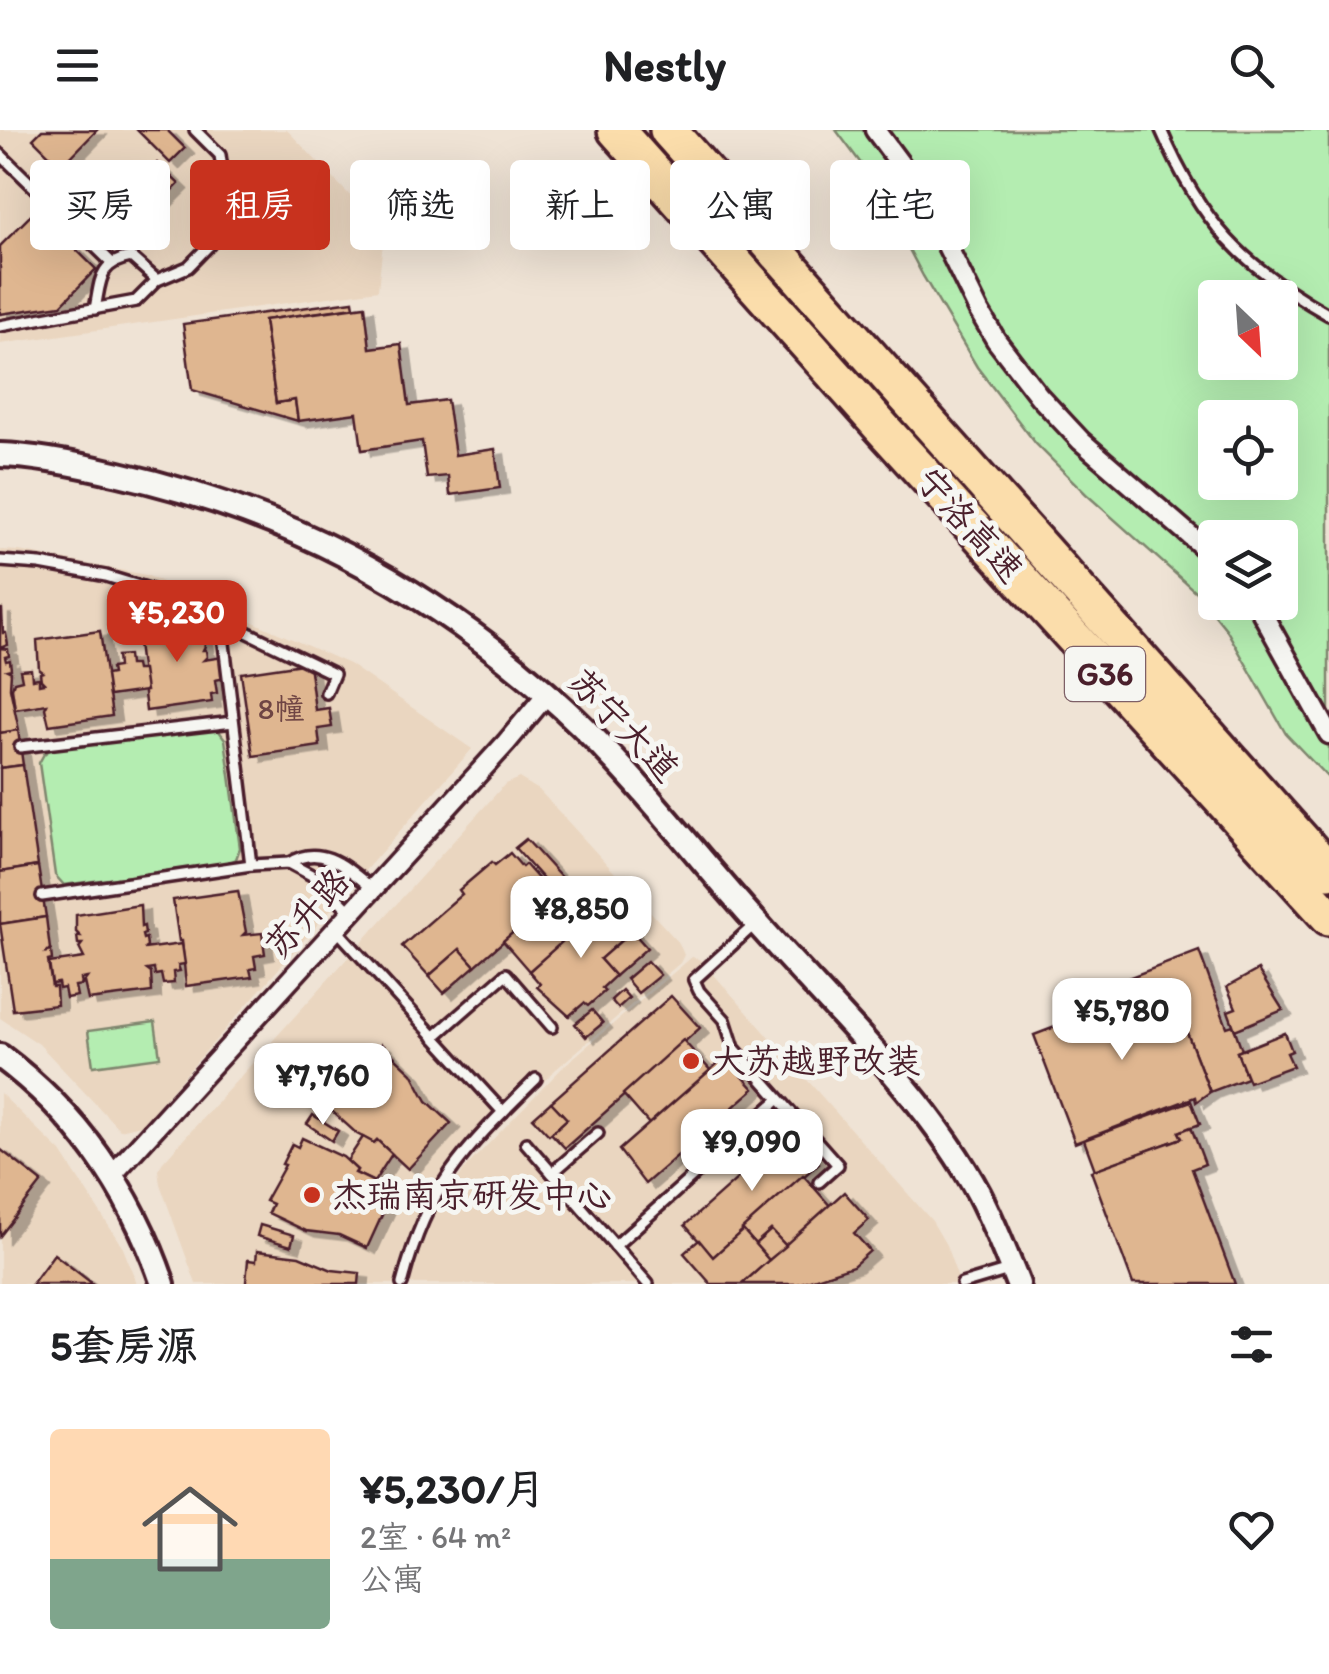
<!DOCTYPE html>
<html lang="zh">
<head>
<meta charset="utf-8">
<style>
	:root { --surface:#fff; --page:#f6f6f6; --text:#202124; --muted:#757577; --line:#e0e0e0; --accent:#c8321e }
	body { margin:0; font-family:Itim,"LXGW WenKai TC",sans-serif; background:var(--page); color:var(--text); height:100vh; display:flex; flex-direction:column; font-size:38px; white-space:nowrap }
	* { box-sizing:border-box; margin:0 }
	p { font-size:32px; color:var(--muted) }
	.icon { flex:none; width:55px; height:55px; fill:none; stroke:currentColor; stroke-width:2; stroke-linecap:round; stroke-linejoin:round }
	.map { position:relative; height:1154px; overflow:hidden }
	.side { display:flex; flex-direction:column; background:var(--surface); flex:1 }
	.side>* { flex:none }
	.top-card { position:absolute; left:30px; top:30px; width:1270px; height:90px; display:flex; gap:20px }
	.needle { width:65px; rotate:155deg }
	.fabs { position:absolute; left:1198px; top:150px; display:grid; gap:20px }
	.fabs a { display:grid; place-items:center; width:100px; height:100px; border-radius:10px; background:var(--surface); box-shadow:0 10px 40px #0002; font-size:50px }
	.price { position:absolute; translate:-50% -85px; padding:0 22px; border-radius:20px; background:#fff; color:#222; font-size:32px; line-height:65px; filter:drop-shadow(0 2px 5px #0008) }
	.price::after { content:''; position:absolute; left:50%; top:60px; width:30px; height:22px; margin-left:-15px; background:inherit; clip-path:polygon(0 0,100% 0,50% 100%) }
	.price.on { background:var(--accent); color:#fff }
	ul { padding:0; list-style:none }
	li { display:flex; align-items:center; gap:30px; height:250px; padding:0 50px }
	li+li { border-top:2px solid var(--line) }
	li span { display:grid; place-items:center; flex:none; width:280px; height:200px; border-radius:10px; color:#555 }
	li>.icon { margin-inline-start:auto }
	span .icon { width:120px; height:120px; fill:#fffc; stroke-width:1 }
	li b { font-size:42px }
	h2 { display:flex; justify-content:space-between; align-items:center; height:120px; padding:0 50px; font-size:42px }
	.tag { padding:0 35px; border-radius:10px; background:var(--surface); box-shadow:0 10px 40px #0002; font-size:35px; line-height:90px }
	.tag.on { background:var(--accent); color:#fff }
	header { display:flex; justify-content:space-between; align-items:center; height:130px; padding:0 50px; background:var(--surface); font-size:45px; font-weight:700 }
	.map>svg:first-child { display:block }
	.built { fill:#ead6c0 }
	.green { fill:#b4edb1; stroke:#7f866e; stroke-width:2.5; fill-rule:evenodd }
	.building { fill:#dfb690; stroke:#4a1f2b; stroke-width:2.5; filter:url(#shadow) }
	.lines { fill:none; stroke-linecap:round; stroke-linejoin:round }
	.service-casing { stroke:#4a1f2b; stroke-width:16 }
	.minor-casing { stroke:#4a1f2b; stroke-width:25 }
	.tertiary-casing { stroke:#4a1f2b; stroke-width:30 }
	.motorway-casing { stroke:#4a1f2b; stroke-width:42 }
	.service { stroke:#f6f6f2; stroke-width:9 }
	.minor { stroke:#f6f6f2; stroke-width:18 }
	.tertiary { stroke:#f6f6f2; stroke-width:22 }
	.motorway { stroke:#fbddab; stroke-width:35 }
	.poi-dot { fill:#c8321e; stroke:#f6f6f2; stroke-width:4 }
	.labels { text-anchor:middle; stroke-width:10; stroke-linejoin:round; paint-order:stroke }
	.number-label { font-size:30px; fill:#6f4544 }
	.shield { fill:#f6f6f2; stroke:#7e6067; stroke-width:2.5 }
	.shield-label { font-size:32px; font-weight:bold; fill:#4a1f2b }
	.street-label { font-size:35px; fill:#4a1f2b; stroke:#f6f6f2 }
	.poi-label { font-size:35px; fill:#4a1f2b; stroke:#f6f6f2; text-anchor:start }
</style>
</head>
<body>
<header><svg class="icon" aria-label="menu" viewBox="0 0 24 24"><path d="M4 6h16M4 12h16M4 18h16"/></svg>Nestly<svg class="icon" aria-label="search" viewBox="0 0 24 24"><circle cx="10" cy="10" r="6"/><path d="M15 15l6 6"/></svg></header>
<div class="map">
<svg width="1329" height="1154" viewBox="0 0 1329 1154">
	<defs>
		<filter id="shadow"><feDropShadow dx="9" dy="5.5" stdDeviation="0" flood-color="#0004"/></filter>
	</defs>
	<rect width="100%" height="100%" fill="#efe3d5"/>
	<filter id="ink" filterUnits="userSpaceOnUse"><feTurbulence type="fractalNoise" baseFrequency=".01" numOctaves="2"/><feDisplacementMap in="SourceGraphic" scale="20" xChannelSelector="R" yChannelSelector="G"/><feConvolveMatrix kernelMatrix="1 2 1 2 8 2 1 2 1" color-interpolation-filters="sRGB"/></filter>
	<g filter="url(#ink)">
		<!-- built -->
		<g class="built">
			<polygon points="0,0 287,0 384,101 378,160 0,214"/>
			<polygon points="0,420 19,421 146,445 349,534 472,619 141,995 120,1000 39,914 0,888"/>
			<polygon points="519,648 539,660 679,813 684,825 680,833 555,940 457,1041 435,1073 410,1136 408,1151 432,1083 468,1035 566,934 692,827 701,830 932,1091 946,1115 960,1154 196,1154 160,1054 158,1040 163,1032 505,654"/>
			<polygon points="0,963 61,1022 123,1118 137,1154 0,1154"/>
		</g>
		<!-- green -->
		<g class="green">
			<path d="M836,0H1329V649L1286,604L1226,499L1196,462L1086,364L1036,314L977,237L923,146L871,47ZM1215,168H1280V232H1215ZM1215,288H1280V352H1215ZM1215,408H1280V472H1215Z"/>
			<polygon points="211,599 219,601 225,609 240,718 236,729 228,733 64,755 55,745 39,633 44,624 51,619"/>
			<polygon points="155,892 160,927 93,936 88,901"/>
		</g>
		<!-- building -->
		<g class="building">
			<polygon points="42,0 97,0 61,37 33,9"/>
			<polygon points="137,0 167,0 185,18 170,33"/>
			<polygon points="157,33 179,54 136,97 114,76"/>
			<polygon points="66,40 114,89 99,104 51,55"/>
			<polygon points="36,80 96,139 61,175 0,184 0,116"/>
			<polygon points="353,171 354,177 264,190 276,273 295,270 298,291 192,260 183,194"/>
			<polygon points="365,176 370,218 401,214 409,275 447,270 455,325 495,319 500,358 450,365 448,346 427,348 422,311 362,320 357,283 298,291 295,270 276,273 264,190"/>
			<polygon points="0,479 2,479 3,503 6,503 8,515 0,518"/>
			<polygon points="199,487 204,505 201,509 204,508 205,516 203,520 206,520 207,527 204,530 223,527 226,548 215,550 217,563 211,564 212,572 146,581 136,496"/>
			<polygon points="100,501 112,586 49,595 45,578 47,574 15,579 12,558 14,552 22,550 20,540 31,539 32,549 39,548 39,554 44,553 41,550 40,543 43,542 39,539 37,510"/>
			<polygon points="0,518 8,519 9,526 5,527 6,531 10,530 11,539 7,540 11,542 10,558 19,600 0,603"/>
			<polygon points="128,525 129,535 135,535 136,540 143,540 146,561 109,566 106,545 112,544 111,538 118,537 117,526"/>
			<polygon points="309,533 315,580 329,578 332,597 318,599 320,616 253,626 241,543"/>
			<polygon points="18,600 23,635 0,638 0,603"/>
			<polygon points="23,635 38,736 0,742 0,638"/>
			<polygon points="526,709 577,765 566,775 515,718"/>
			<polygon points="510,723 522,737 525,734 541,752 537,755 551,770 475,836 460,819 429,846 402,816 462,764 459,760 492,732 495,735"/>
			<polygon points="38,736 46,787 0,794 0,742"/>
			<polygon points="587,760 597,770 567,796 558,785"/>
			<polygon points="238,761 246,802 243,805 262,803 265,824 254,826 256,838 250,839 252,847 186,856 182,811 179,811 173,770"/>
			<polygon points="606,771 632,801 600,829 615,846 602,858 605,861 588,876 584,873 569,886 537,857 540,854 529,841"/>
			<polygon points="140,775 141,797 144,796 145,804 142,805 143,809 146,808 147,817 144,819 182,814 185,834 178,835 180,841 173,842 174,853 163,854 161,844 155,845 154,839 147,840 151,843 152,862 88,870 84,852 87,848 81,849 82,855 75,856 77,866 66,868 64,858 59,859 58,853 52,854 49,833 84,828 79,818 82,814 78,814 77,806 80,806 76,802 76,785"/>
			<polygon points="536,783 542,789 546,786 559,801 555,804 562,812 529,841 503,811"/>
			<polygon points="46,787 50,819 47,822 51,821 52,830 48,831 52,857 56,857 57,875 13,880 0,794"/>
			<polygon points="632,801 647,818 615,846 600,829"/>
			<polygon points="460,819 475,836 444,863 429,846"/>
			<polygon points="1199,821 1227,897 1233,895 1235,900 1242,920 1237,922 1247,948 1210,962 1168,854 1090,884 1083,865"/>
			<polygon points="647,831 660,845 638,863 626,849"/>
			<polygon points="1258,840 1283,880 1235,900 1228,881 1236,878 1227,857"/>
			<polygon points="1168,854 1210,962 1196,972 1195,967 1075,1013 1034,905"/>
			<polygon points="622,860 629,868 618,878 611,870"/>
			<polygon points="671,866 700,898 565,1018 551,1003 567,989 551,972"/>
			<polygon points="592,880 603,893 586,907 575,894"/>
			<polygon points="1285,903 1292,921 1287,923 1293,936 1249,952 1237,922"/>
			<polygon points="683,910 711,941 650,995 623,964"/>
			<polygon points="381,914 412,943 427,971 451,993 408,1039 377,1010 374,1013 357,1004 325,975 331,968 328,965 371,918 374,921"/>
			<polygon points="725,927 754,959 645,1054 619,1020"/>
			<polygon points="1191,971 1200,994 1179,1002 1182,1008 1095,1040 1084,1010"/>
			<polygon points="551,972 567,989 549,1005 533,988"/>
			<polygon points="313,985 338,1001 332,1011 307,994"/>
			<polygon points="1191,997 1205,1034 1192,1039 1235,1154 1133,1154 1091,1041 1182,1008 1179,1002"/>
			<polygon points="791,1001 819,1033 713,1127 685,1095"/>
			<polygon points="363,1007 374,1013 377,1010 392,1024 374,1052 355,1043 357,1040 347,1031"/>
			<polygon points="302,1008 343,1027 357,1040 355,1043 393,1061 367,1118 339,1105 306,1101 268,1083 272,1074 265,1071 285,1035 282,1034 292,1014 298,1017"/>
			<polygon points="0,1019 42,1052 0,1106"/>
			<polygon points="803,1045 831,1077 786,1116 771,1100 755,1114 742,1099"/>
			<polygon points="844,1062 869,1090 854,1103 870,1121 853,1136 798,1154 742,1154"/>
			<polygon points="260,1095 294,1105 291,1116 257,1106"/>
			<polygon points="743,1100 769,1130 742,1154 711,1154 684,1123 699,1110 713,1127"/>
			<polygon points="771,1100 786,1116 769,1130 755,1114"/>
			<polygon points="257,1121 299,1126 332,1140 360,1143 359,1154 249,1154 246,1152 248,1130 256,1131"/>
			<polygon points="54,1124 93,1154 32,1154"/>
		</g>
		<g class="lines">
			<defs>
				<g id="service">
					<path d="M1161,0C1201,93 1242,136 1329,185"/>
					<polyline points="0,24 112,133"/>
					<path d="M95,179C101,150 98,133 131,127L157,150"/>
					<polyline points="0,196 136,171 157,150 188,137 230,94 220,25 195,0"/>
					<polyline points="0,431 40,434 106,446 149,459 205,479 226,492 334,544 326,563"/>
					<polyline points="221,489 251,735"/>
					<polyline points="20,617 233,592"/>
					<path d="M289,733C322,712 348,739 373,759"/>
					<polyline points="42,766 251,735 289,733 317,748 351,782"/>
					<polyline points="754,795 694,850 699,861 725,890 734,918 838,1035 819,1052"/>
					<polyline points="336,799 503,982"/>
					<polyline points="434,907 506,844 552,897"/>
					<polyline points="526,1013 648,1154"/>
					<polyline points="552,1043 598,1003"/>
					<polyline points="615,1116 779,969"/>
					<path d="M402,1154C428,1054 464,1020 536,949"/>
					<polyline points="962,1154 1009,1140"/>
				</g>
				<g id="minor">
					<polyline points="875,0 904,39 931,83 979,181 996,210 1039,266 1081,311 1215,427"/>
					<polyline points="1256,472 1329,604"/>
					<polyline points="113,1044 506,613 547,564"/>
				</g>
				<g id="tertiary">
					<path d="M0,325C39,326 81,335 119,344C282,381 419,452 545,562C626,632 692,722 764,801C835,881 929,970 979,1064C994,1093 1006,1124 1018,1154"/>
					<path d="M0,926C78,984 132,1063 163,1154"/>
				</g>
				<g id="motorway">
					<polyline points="616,0 883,299 1329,787"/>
					<polyline points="668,0 1329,741"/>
				</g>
			</defs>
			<!-- service casing -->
			<use href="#service" class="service-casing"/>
			<!-- minor casing -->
			<use href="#minor" class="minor-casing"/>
			<!-- tertiary casing -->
			<use href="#tertiary" class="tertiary-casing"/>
			<!-- motorway casing -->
			<use href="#motorway" class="motorway-casing"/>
			<!-- service -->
			<use href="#service" class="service"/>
			<!-- minor -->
			<use href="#minor" class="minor"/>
			<!-- tertiary -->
			<use href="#tertiary" class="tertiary"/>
			<!-- motorway -->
			<use href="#motorway" class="motorway"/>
		</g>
	</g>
	<!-- markers -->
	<g class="poi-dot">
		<circle cx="691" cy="931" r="10"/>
		<circle cx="312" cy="1065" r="10"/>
	</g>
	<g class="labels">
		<!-- number labels -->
		<g class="number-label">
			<text x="281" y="589">8幢</text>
		</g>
		<!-- shield labels -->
		<rect class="shield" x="1065" y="517" width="80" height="54" rx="8"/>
		<g class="shield-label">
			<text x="1105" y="555">G36</text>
		</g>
		<!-- street labels -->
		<g class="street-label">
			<text transform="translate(970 395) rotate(48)" y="12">宁洛高速</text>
			<text transform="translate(624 595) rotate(46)" y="12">苏宁大道</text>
			<text transform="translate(307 783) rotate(-48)" y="12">苏升路</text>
		</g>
		<!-- poi labels -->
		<g class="poi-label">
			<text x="711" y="943">大苏越野改装</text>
			<text x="332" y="1077">杰瑞南京研发中心</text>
		</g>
	</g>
</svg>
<div class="fabs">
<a><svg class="needle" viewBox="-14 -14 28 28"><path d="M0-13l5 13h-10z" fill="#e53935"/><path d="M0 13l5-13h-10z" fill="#757577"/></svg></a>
<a><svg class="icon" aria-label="locate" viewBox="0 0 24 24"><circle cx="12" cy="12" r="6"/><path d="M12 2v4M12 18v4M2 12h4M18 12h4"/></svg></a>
<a><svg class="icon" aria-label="layers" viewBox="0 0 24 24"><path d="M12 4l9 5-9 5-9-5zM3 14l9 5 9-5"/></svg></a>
</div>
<b class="price on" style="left:177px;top:535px">¥5,230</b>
<b class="price" style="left:581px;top:831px">¥8,850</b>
<b class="price" style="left:1122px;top:933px">¥5,780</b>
<b class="price" style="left:323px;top:998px">¥7,760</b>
<b class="price" style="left:752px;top:1064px">¥9,090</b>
<div class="top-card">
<a class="tag">买房</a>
<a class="tag on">租房</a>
<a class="tag">筛选</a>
<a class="tag">新上</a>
<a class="tag">公寓</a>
<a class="tag">住宅</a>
</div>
</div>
<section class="side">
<h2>5套房源<svg class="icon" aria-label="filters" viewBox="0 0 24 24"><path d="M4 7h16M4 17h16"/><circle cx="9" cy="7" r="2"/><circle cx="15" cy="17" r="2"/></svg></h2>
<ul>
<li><span style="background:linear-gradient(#ffd9b3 65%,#7fa58c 0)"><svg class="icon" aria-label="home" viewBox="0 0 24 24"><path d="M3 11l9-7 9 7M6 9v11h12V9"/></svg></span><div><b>¥5,230/月</b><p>2室 · 64 m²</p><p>公寓</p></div><svg class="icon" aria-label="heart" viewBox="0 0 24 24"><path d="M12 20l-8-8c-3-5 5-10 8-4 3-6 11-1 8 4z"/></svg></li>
</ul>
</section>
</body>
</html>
